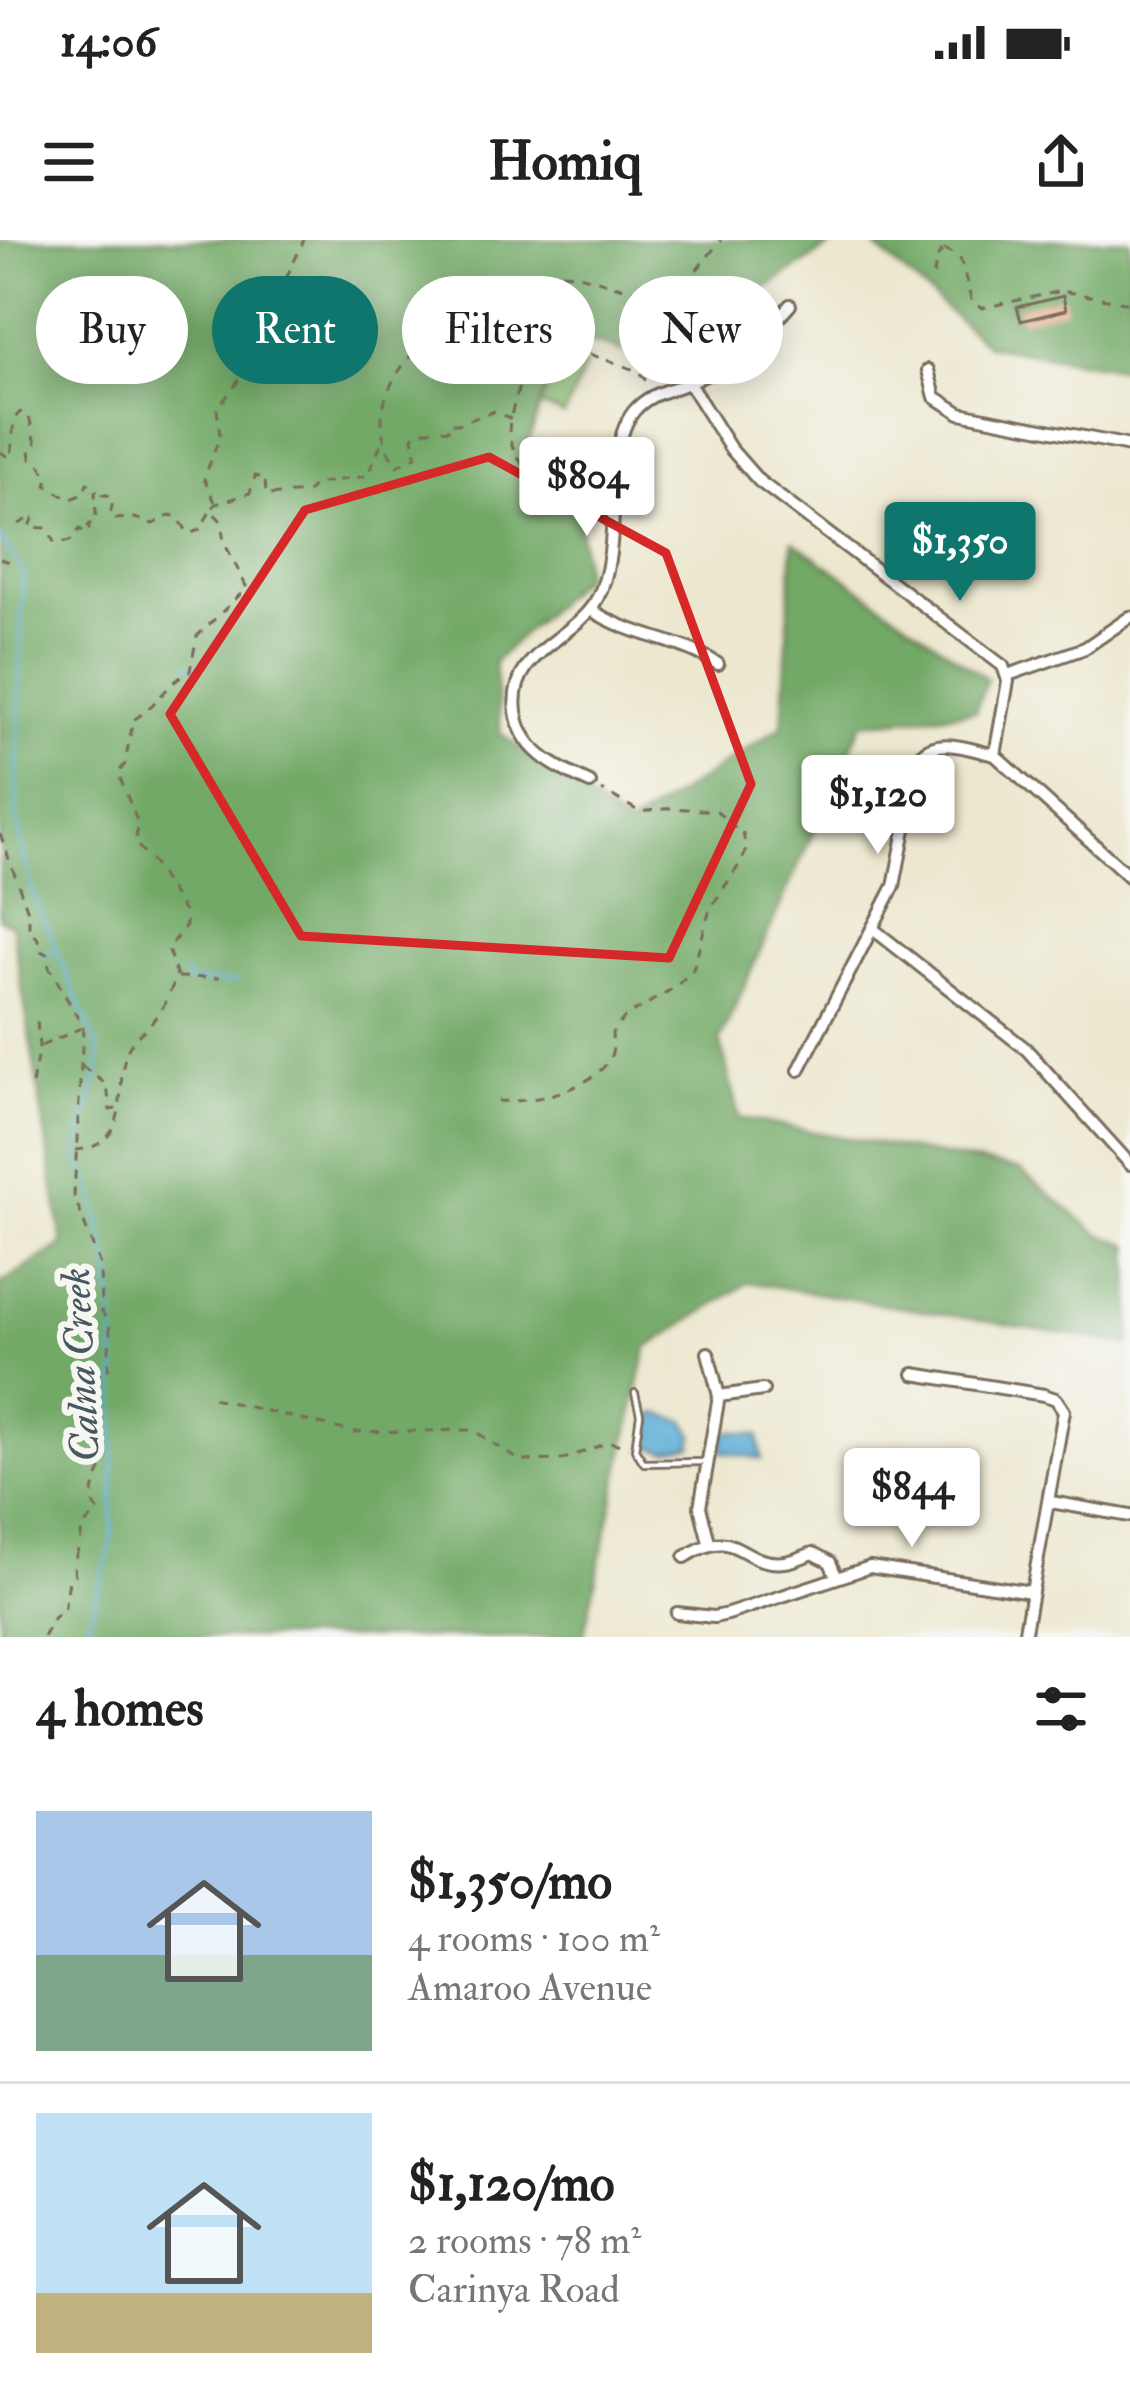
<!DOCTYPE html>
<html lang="en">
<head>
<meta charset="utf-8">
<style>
	:root { --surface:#fff; --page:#f2f2f2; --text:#222; --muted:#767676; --line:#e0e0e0; --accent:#0f766e }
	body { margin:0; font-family:"IM FELL Double Pica",serif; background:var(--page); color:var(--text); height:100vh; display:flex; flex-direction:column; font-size:45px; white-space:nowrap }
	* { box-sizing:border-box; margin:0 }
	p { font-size:39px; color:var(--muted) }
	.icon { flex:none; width:66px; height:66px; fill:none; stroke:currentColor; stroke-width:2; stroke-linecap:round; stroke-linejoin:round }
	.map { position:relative; height:1397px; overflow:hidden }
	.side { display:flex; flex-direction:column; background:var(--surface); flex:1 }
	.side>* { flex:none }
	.hud { position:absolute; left:36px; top:36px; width:1059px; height:108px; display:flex; gap:24px }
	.price { position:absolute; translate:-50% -102px; padding:0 27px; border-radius:12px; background:#fff; color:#222; font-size:39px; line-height:78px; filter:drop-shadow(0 3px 6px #0008) }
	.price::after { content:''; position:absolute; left:50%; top:72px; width:36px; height:27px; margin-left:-18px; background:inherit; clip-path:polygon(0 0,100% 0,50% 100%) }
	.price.current { background:var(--accent); color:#fff }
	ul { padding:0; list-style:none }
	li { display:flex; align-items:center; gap:36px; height:300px; padding:0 36px }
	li+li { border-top:3px solid var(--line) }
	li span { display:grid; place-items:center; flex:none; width:336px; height:240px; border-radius:0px; color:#555 }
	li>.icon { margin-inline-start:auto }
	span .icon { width:144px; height:144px; fill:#fffc; stroke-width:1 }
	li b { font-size:51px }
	h2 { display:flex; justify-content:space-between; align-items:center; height:144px; padding:0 36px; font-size:51px }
	.tag { padding:0 42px; border-radius:54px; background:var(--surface); box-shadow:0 6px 30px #0003; font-size:42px; line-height:108px }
	.tag.current { background:var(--accent); color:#fff }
	.status { display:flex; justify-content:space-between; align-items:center; height:84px; padding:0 60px; background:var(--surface); direction:ltr }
	.status svg { height:33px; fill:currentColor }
	header { display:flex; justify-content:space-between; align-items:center; height:156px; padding:0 36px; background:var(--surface); font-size:54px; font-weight:800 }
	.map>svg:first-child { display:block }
	.green { fill:#8ec375; stroke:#64764a; stroke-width:3 }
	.forest { fill:#72a966; stroke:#566a42; stroke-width:3 }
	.water { fill:#5baed6; stroke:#4b6c7a; stroke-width:3 }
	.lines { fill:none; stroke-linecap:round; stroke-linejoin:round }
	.stream { stroke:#5baed6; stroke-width:3 }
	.building { fill:#e8ac93 }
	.lane-casing { stroke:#796c5c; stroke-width:10 }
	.street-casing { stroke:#796c5c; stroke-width:16 }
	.path { stroke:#796c5c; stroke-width:3; stroke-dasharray:9 9; stroke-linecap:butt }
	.lane { stroke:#fff; stroke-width:4.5 }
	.street { stroke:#fff; stroke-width:10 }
	.marked { fill:none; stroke:#d62828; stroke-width:9; stroke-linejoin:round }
	.labels { text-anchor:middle; stroke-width:12; stroke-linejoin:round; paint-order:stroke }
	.water-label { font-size:42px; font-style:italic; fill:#46585e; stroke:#f6f6f2 }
</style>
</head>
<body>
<div class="status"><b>14:06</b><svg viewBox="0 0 49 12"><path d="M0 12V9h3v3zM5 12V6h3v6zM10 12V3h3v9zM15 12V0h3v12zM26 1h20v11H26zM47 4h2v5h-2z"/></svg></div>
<header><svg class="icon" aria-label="menu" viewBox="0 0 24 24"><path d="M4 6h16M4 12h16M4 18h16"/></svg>Homiq<svg class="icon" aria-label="share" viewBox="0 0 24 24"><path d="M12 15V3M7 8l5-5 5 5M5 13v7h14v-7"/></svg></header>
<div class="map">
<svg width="1130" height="1397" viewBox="0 0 1130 1397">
	<rect width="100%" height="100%" fill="#f6f6f2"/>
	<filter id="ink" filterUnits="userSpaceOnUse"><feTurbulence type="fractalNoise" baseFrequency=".00833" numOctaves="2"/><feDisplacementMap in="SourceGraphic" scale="24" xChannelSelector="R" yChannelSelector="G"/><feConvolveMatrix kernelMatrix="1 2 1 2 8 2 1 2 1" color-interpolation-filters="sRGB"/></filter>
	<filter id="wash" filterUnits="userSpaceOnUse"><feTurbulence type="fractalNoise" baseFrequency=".004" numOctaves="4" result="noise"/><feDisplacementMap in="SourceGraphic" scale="48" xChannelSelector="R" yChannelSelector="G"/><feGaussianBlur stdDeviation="2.7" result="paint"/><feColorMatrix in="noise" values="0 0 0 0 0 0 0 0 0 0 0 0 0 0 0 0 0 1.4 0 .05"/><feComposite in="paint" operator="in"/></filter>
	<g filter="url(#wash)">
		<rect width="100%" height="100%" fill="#ece7ce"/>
		<!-- green -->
		<polygon class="green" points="562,114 586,124 564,175 540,165"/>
		<!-- forest -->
		<g class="forest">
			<polygon points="0,0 839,0 654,122 593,102 555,116 523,221 579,268 584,335 494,422 501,494 628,587 782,486 793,301 987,439 975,471 862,483 720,800 739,878 1019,930 1099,994 1130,1005 1130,1105 749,1042 647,1108 583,1397 0,1397 0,1044 63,1005 12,685 0,679"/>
			<polygon points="868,0 1130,0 1130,130 987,105"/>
		</g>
		<!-- water -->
		<g class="water">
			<polygon points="656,1173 685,1181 694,1195 692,1206 668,1211 647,1207 652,1176"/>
			<polygon points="733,1191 758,1195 762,1219 721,1211 724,1193"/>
		</g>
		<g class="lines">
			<!-- stream -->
			<g class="stream">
				<polyline points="0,297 23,332 16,579 33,654 99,810 98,835 77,910 79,923 91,942 111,1037 116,1141 112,1302 84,1397"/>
				<polyline points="187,424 200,426"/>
				<polyline points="42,716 57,710"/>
				<polyline points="184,733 190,742 238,742"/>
			</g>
		</g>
		<g id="blocks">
			<!-- building -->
			<polygon class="building" points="1063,56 1066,70 1021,81 1017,67"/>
		</g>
	</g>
	<g filter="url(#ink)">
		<use href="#blocks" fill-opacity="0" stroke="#796c5c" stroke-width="3"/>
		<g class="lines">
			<defs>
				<polyline id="lane" points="635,1153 640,1174 635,1209 644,1223 703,1222"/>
				<g id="street">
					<polyline points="928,130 935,157 960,173 1130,206"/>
					<polyline points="689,143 730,208 759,241 1003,426 1008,441 995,515 1130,637"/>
					<path d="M590,369C632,398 677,397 718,424"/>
					<polyline points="1008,435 1085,408 1130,377"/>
					<path d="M590,543C556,527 521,512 516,471C508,411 576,400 598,357C624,306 602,210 634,171C650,152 670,151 691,142C735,122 759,101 790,65"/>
					<polyline points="873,689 1026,809 1130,924"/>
					<path d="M799,830L894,646L919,517C937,495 971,510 995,515"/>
					<polyline points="708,1113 719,1156 700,1267 709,1302"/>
					<polyline points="914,1134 1044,1155 1056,1159 1064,1171 1024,1397"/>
					<polyline points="719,1156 763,1150"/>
					<polyline points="1051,1262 1130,1276"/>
					<path d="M685,1317C740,1282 738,1327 785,1322C794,1321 805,1316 813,1313L830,1322L836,1336"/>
					<polyline points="677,1373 714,1377 728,1374 870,1327 1031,1352"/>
				</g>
			</defs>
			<!-- lane casing -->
			<use href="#lane" class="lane-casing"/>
			<!-- street casing -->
			<use href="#street" class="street-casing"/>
			<!-- path -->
			<g class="path">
				<polyline points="944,9 960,17 972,63 982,68 1061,51 1130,63"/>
				<polyline points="934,35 936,19 943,9"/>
				<polyline points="542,37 546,53 573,64 568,75 579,79 578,92 584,108"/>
				<polyline points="432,72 449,68 458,74"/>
				<path d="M511,179L495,171L458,184L449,182L448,190C437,187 423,190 413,196L416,216L397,226C337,144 469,52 541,35C584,25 620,56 659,52C687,49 704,20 721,0"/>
				<polyline points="0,212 11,218 14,179 20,172 29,177 36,203 30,210 31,218 41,226 48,239 46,245 70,260 84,253 87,243 96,249"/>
				<path d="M604,260C569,255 522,241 511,202C506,186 513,169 517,154C522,130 530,111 554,102L638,131L651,147"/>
				<polyline points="215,262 204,239 220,196 217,169 237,143 254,72 282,47 304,0"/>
				<polyline points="19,284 34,276 30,287 47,288 55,304 70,301 80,289 86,294 90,291 88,286 96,278 95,252 99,249 100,255 108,255 113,261 110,276 114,279 135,278 153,284 171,275 178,278 189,294 199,290 210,272"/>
				<polyline points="0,319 14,323"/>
				<path d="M0,594L29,674V691L37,697L42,712L48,714L49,727L83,787L74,956L100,1025L101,1069L110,1088L108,1132L97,1134L87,1173L95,1178L100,1192C92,1203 96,1217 103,1227C96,1238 87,1258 98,1271L81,1289C83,1306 71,1317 75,1335L69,1341L64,1370L54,1377L43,1397"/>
				<polyline points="178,737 219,738"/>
				<polyline points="41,806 81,788"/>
				<polyline points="82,826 107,845 110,870 121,868"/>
				<polyline points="32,844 39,807 37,780"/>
				<path d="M498,861C529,864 601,848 612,813C614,807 612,799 612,793L624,778L675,747L693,730L710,669L743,619L746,608L742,589L731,586L717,571L671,568L640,572L602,550"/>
				<path d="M75,910C134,906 114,850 126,814C131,799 146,790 155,778C165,767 170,750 177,737L168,709L186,685V675L151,620L136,604L137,581L118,533L125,524L133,480C157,466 166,444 190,431L197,396L247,348L224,302L221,281L211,270L216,264L250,253L255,236L265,238L266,255L308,252L314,244L367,236L382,202"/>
				<polyline points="213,1158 353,1192 473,1190 520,1221 561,1220 610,1202 628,1207"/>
			</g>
			<!-- lane -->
			<use href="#lane" class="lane"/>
			<!-- street -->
			<use href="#street" class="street"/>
		</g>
	</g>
	<!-- marked area -->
	<path class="marked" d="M489,217L666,313L751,544L669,718L301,696L170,474L305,270Z"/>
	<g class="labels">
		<!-- water labels -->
		<g class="water-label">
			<text transform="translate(79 1125) rotate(-93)" y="15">Calna Creek</text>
		</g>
	</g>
</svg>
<b class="price" style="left:587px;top:299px">$804</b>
<b class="price current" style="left:960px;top:364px">$1,350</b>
<b class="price" style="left:878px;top:617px">$1,120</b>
<b class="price" style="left:912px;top:1310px">$844</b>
<div class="hud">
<a class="tag">Buy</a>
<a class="tag current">Rent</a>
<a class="tag">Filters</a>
<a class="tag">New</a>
</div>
</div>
<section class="side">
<h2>4 homes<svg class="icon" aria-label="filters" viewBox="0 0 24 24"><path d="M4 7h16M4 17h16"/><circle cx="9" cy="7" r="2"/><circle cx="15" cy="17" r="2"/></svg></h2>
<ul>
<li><span style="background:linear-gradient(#a9c7e8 60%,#7fa58c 0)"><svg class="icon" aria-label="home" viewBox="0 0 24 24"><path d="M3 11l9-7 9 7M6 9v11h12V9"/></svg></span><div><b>$1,350/mo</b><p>4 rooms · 100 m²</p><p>Amaroo Avenue</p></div></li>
<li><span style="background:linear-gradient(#bfe0f5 75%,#c2b280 0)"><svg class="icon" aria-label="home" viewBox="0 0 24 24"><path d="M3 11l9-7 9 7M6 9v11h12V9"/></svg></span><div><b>$1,120/mo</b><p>2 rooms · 78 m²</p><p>Carinya Road</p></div></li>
</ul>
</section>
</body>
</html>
